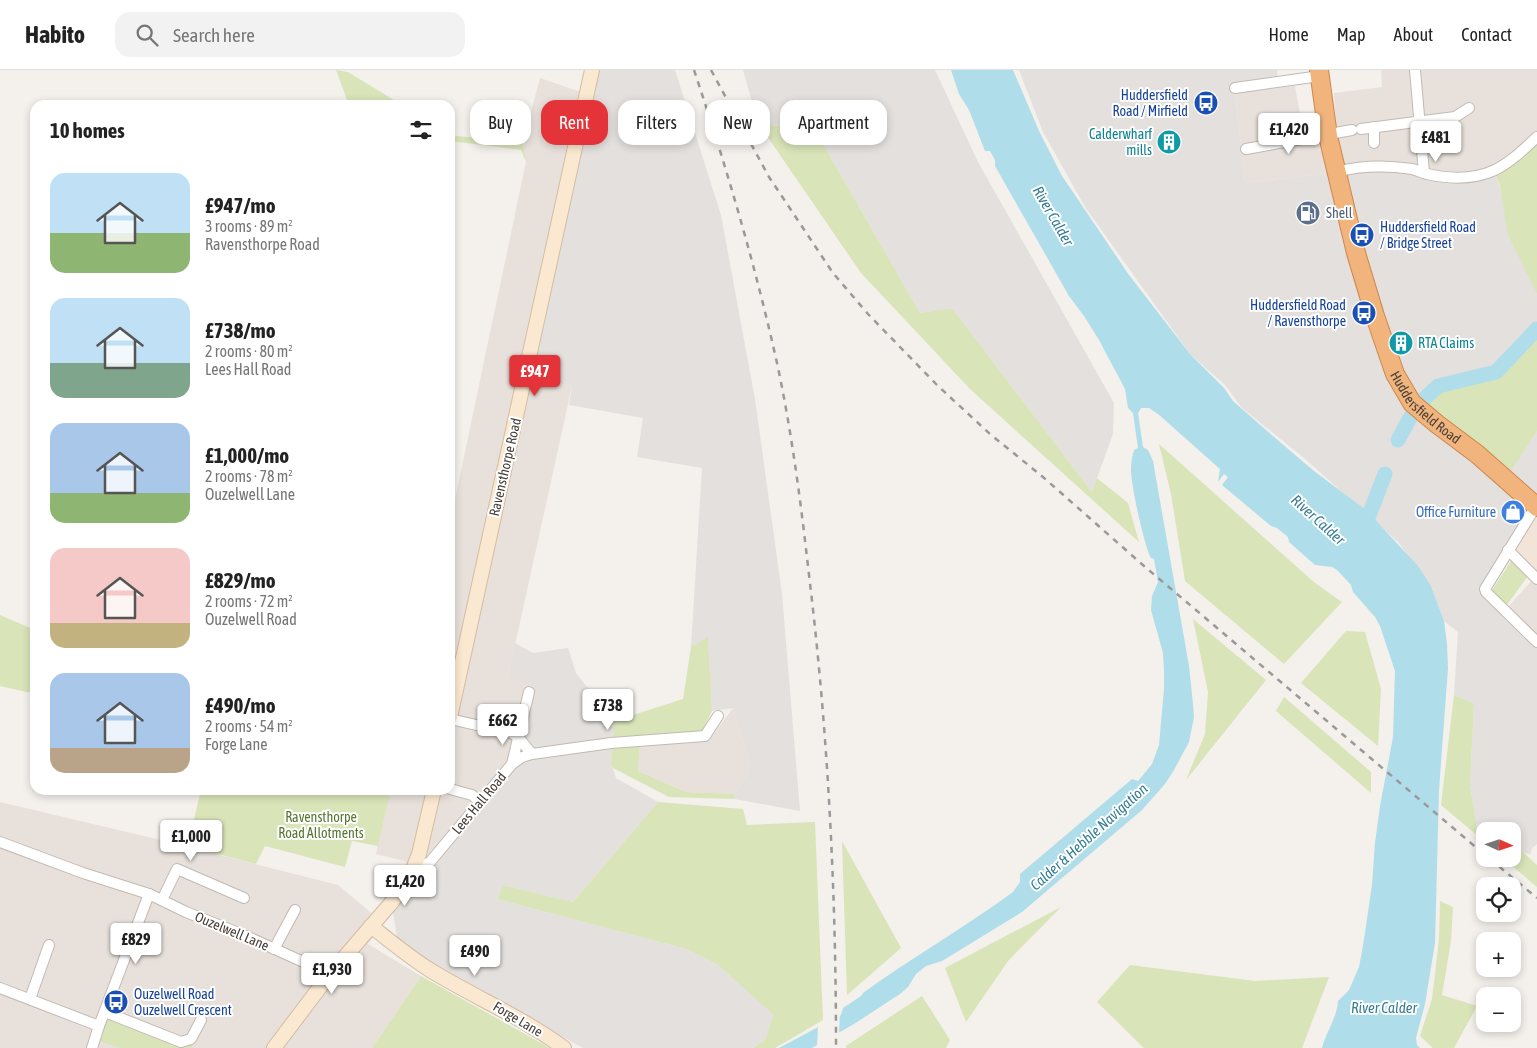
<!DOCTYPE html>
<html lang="en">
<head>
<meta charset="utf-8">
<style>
	:root { --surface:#fff; --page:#f2f2f2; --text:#222; --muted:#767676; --line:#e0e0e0; --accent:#e43339 }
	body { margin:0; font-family:"Asap Condensed",sans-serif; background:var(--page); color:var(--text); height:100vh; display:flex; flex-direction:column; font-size:19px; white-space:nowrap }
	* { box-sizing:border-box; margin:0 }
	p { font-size:16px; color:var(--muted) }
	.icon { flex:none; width:28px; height:28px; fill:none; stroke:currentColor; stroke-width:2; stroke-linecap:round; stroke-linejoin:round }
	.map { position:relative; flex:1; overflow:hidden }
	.details { position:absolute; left:30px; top:30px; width:425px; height:695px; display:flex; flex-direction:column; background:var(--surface); border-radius:15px; box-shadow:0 2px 8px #0003 }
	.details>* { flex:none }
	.banner { position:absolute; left:470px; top:30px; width:475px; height:45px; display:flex; gap:10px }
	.needle { width:32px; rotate:93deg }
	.buttons { position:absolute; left:1476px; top:752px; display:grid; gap:10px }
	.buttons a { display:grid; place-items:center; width:45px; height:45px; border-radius:10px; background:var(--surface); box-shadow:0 2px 8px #0003; font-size:25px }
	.price { position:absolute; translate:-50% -42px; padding:0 11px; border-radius:5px; background:#fff; color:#222; font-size:16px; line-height:32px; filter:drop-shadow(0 1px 2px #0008) }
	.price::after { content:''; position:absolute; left:50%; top:30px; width:15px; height:11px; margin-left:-8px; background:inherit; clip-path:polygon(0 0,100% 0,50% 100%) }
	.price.on { background:var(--accent); color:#fff }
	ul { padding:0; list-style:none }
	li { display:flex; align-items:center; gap:15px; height:125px; padding:0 20px }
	li span { display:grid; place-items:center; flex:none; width:140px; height:100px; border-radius:15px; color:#555 }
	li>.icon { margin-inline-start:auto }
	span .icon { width:60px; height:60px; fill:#fffc; stroke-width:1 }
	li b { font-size:21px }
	h2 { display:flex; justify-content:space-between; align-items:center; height:60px; padding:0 20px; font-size:21px }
	.tag { padding:0 18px; border-radius:15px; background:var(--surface); box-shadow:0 2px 8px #0003; font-size:18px; line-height:45px }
	.tag.on { background:var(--accent); color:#fff }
	header { display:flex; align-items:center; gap:30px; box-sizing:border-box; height:70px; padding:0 25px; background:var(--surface); border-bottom:1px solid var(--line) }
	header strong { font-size:24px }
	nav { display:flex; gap:28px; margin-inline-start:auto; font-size:18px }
	.search { width:350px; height:45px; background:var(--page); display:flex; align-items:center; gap:12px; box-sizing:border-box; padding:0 18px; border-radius:15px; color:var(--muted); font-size:19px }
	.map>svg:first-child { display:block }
	.residential { fill:#e8e1db }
	.commercial { fill:#f3e4da }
	.industrial { fill:#e4e0dd }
	.green { fill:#d9e4b9 }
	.water { fill:#afddea }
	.pier { fill:#f4f0ec }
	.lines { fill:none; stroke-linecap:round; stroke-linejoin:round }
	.river { stroke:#afddea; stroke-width:15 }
	.street-casing { stroke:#c2b9b2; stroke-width:12 }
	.secondary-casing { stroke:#d2bda2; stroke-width:16 }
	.highway-casing { stroke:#ce864c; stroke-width:20 }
	.street { stroke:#fff; stroke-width:10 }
	.secondary { stroke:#fae8d1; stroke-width:14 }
	.highway { stroke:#f0b47c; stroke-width:18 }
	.rail { stroke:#999; stroke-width:2.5; stroke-dasharray:6 6; stroke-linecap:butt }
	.labels { text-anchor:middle; stroke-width:4; stroke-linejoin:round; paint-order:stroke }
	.transit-label { font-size:14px; fill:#164399; stroke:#fff; text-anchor:end }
	.culture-label { font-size:14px; fill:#0d838f; stroke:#fff; text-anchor:end }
	.service-label { font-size:14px; fill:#4e5e75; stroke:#fff; text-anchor:start }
	.street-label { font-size:14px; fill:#48403a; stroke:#fff }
	.shop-label { font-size:14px; fill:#366cbe; stroke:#fff; text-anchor:end }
	.park-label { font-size:14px; fill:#587532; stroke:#fff }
	.water-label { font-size:15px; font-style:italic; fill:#367d93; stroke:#fff }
</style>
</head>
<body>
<header>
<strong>Habito</strong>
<div class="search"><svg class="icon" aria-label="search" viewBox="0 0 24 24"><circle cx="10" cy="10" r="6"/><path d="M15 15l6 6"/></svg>Search here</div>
<nav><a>Home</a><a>Map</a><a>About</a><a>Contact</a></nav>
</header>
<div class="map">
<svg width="1537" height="978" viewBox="0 0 1537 978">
	<rect width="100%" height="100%" fill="#f4f0ec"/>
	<!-- residential -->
	<g class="residential">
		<polygon points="1381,0 1537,0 1537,67 1511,91 1473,107 1336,102 1245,113 1235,22 1295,16 1303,61 1336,55 1334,23 1382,17"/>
		<polygon points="540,8 584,23 525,307 572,316 508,607 531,614 512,694 430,792 414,809 393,842 368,874 421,906 372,978 0,978 0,732 165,771 338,815 375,846 408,792 376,784 391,720 450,720 450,453 526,92 523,72"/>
		<polygon points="1535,507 1537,509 1537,572 1505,540"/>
		<polygon points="733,638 751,698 734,724 686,722 638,701 640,675 709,670"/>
	</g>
	<!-- commercial -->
	<polygon class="commercial" points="1537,437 1537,509 1508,480"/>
	<!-- industrial -->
	<g class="industrial">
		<polygon points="592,0 675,0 721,145 755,329 782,524 800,741 734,729 734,724 751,698 733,638 712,641 708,568 691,577 702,398 637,387 643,348 569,335 572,316 525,307"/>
		<polygon points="743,0 935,0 978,92 1114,333 1113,364 1092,422 952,238 920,243 816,62 758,53"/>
		<polygon points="1019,0 1277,0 1279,18 1235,22 1245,113 1336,102 1368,96 1438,106 1494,101 1537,224 1537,251 1494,301 1437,313 1509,402 1537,361 1537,434 1486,517 1537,572 1537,774 1532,778 1531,784 1524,783 1513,777 1512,761 1485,761 1485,763 1477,758 1470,715 1474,633 1454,625 1458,562 1444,551 1431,516 1398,472 1304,388 1242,338 1225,315 1190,284 1085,137 1043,62"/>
		<polygon points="515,573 533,583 568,578 576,603 614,651 611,693 616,708 658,732 573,832 503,815 497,829 686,879 718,895 775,945 765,970 753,978 583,978 437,898 397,868 393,842 414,809 430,792 512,694 531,614 508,608"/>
	</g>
	<!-- green -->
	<g class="green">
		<polygon points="336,0 348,2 402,35 349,35"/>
		<polygon points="758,53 816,62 920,243 952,238 1092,422 1097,408 1128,433 1139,472 970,319 861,203"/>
		<polygon points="450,63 456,66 523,72 526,92 521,80 450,71"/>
		<polygon points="1537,67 1537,224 1508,165 1500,116 1494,101"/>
		<polygon points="1537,251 1537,361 1510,402 1517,407 1512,414 1412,333 1437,313 1494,301"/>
		<polygon points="1159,374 1315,513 1342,532 1284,594 1185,511 1171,424"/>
		<polygon points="1511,491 1528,506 1507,535 1491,522"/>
		<polygon points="0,545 35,560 35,624 0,616"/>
		<polygon points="1193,549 1266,610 1186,710 1205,664 1208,622"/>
		<polygon points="1346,561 1365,562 1381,619 1378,676 1301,613"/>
		<polygon points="708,567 712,641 702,661 613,668 614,651 683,629 691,577"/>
		<polygon points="1454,625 1474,633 1470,715 1477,758 1485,763 1485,772 1441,735"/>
		<polygon points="1284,627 1371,702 1371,723 1276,641"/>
		<polygon points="640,675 638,701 686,722 734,724 734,729 669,727 613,698 611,694 612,677"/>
		<polygon points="201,720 391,720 378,776 352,771 345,797 265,776 256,794 210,782 214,764 191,762"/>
		<polygon points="658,732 743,739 747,755 815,752 823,950 775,978 753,978 765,970 774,945 718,895 686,879 497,829 503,815 573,832"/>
		<polygon points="842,771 901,878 847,925"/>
		<polygon points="1513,777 1524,783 1537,795 1537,817 1504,789 1512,789"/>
		<polygon points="1440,831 1453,837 1451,871 1442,925 1477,936 1454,978 1433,978 1420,966 1432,929 1439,870"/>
		<polygon points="1061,837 1008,891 966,952 945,898"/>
		<polygon points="1130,895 1255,911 1329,907 1302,978 1144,978 1097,932"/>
		<polygon points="421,906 550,978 372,978"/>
		<polygon points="922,926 950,970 946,978 846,978 846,976"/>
		<polygon points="106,944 192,970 192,978 121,978 97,970"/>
	</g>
	<!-- water -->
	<path class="water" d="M951,0H1013L1039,61L1062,106L1129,205L1190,284L1224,318L1233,331L1266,360L1314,401L1366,440L1418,496L1431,516L1444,551L1447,574L1448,598L1439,720L1435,873L1425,934L1416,968L1417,975L1420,978H1322C1326,962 1337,948 1338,931L1349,920L1359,897L1363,876L1372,815L1375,773L1380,736L1393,667L1395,601L1380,556L1375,547L1353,522L1351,515L1337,500L1332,497L1315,495L1289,472L1288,467L1277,458L1271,456L1222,415L1228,407L1224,404L1218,412L1220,399L1158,344L1149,338H1141L1138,343L1143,377L1148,380L1153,391L1189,596L1193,634L1194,647L1189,672L1174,700L1165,714L1142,740L1022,842L942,891L926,896L916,904L908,917L900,924L854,954L812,978H779L841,945L843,938L861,926L863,923C911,888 964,858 1013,822L1020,812V804L1132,709L1138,711L1152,694L1159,675L1164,619V601L1163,583L1151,540L1152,526L1158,512L1154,489L1151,488C1144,475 1131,415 1131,400C1131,393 1132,386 1134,380L1138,378L1133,343L1128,338L1125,319L1099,270L1084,246L1069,226L995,96V90L990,81H985L969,40L959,24Z"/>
	<!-- pier -->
	<polygon class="pier" points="840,940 839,965 817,978 818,954 839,943"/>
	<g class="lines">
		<!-- river -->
		<g class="river">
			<polyline points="1424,329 1438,316 1496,302 1537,259"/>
			<polyline points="1398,370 1410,348"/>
			<polyline points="1363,461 1385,404"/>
		</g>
		<defs>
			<g id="street">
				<polyline points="1415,0 1424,103"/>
				<polyline points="1235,18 1320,6"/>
				<polyline points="1374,57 1374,73"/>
				<polyline points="1361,59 1455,47 1469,38"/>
				<polyline points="1246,79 1352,60"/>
				<path d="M1336,102C1362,95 1385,95 1412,99C1417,100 1422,103 1427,104C1449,109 1473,110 1495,100C1511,92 1524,79 1537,67"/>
				<polyline points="1536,436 1485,519 1486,522 1537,572"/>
				<polyline points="1508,480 1537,509"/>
				<polyline points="450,649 511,663 518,667 532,684"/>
				<polyline points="512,694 522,687 532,684 611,673 705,666 718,646"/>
				<polyline points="450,719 472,725 480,732"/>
				<polyline points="0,772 83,803 149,824 186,842 246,866 330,904"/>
				<polyline points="413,799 430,792 512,694 529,622"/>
				<polyline points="162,830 177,799 244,828"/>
				<polyline points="274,879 295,840"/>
				<polyline points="0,918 99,956"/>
				<polyline points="30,929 49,875"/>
				<polyline points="105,942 181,972 191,969 201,950"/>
				<polyline points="92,978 99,956 149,824"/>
			</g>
			<g id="secondary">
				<polyline points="450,647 592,0"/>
				<path d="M371,856C390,871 409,887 430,900C474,927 522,947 564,978"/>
				<polyline points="274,978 330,904 392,832 413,799 419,784 434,720"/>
			</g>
			<g id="highway">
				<path id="s1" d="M1319,0L1328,66L1356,183L1375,246L1395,304L1412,333L1437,354L1477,384L1537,437"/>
			</g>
		</defs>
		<!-- street casing -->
		<use href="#street" class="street-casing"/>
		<!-- secondary casing -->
		<use href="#secondary" class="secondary-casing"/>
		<!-- highway casing -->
		<use href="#highway" class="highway-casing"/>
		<!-- street -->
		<use href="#street" class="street"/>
		<!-- secondary -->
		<use href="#secondary" class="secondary"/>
		<!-- highway -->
		<use href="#highway" class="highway"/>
		<!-- rail -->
		<g class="rail">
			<path d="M694,0C726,96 755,194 777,293C792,363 801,434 809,505C828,662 836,820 836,978"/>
			<polyline points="711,0 769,107 833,203 868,244 937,315 990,364 1043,407 1144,496 1485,785"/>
			<polyline points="1490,789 1537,828"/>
		</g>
	</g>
	<!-- icons -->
	<defs>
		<symbol id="bus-disc" viewBox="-11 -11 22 22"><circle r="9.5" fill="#1a4fb4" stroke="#fff"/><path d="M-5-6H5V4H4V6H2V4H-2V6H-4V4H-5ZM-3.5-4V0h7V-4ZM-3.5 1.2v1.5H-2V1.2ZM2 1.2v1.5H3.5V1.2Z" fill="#fff"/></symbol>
		<symbol id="building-disc" viewBox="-11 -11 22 22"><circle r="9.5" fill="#0f9aa8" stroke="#fff"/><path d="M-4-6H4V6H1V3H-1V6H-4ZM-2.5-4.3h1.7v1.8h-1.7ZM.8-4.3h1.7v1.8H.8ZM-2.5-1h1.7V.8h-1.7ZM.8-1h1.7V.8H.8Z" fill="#fff"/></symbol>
		<symbol id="fuel-disc" viewBox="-11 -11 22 22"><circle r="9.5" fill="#5c6f8a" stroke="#fff"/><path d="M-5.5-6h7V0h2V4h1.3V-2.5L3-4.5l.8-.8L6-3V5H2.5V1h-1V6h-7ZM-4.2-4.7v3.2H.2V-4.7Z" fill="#fff"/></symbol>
		<symbol id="shop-disc" viewBox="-11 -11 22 22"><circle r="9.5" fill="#3f7fe0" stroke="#fff"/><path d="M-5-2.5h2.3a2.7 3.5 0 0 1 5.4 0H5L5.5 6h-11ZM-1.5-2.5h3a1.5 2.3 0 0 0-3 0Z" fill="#fff"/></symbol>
	</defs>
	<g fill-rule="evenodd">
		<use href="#bus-disc" x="1192" y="19" width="28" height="28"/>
		<use href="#building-disc" x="1155" y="58" width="28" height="28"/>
		<use href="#fuel-disc" x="1294" y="129" width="28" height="28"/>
		<use href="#bus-disc" x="1348" y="151" width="28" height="28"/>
		<use href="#bus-disc" x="1350" y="229" width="28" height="28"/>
		<use href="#building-disc" x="1387" y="259" width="28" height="28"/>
		<use href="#shop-disc" x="1499" y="428" width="28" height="28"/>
		<use href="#bus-disc" x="102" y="918" width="28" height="28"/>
	</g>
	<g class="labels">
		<!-- transit labels -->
		<g class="transit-label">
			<text x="1188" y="30">Huddersfield<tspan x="1188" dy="16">Road / Mirfield</tspan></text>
			<text x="1380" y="162" text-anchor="start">Huddersfield Road<tspan x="1380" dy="16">/ Bridge Street</tspan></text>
			<text x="1346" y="240">Huddersfield Road<tspan x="1346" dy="16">/ Ravensthorpe</tspan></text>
			<text x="134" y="929" text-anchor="start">Ouzelwell Road<tspan x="134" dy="16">Ouzelwell Crescent</tspan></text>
		</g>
		<!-- culture labels -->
		<g class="culture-label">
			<text x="1152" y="69">Calderwharf<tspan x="1152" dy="16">mills</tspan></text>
			<text x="1418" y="278" text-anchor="start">RTA Claims</text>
		</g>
		<!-- service labels -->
		<g class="service-label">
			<text x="1326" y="148">Shell</text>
		</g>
		<!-- street labels -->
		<g class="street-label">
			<text dy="5" stroke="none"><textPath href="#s1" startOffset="360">Huddersfield Road</textPath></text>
			<text transform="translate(505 397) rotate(-77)" y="5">Ravensthorpe Road</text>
			<text transform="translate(479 733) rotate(-50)" y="5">Lees Hall Road</text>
			<text transform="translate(232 861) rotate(23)" y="5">Ouzelwell Lane</text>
			<text transform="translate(518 949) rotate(31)" y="5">Forge Lane</text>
		</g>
		<!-- shop labels -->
		<g class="shop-label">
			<text x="1496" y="447">Office Furniture</text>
		</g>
		<!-- park labels -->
		<g class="park-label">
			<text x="321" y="752">Ravensthorpe<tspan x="321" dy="16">Road Allotments</tspan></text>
		</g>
		<!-- water labels -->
		<g class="water-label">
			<text transform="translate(1053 146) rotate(60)" y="5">River Calder</text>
			<text transform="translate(1318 450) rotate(42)" y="5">River Calder</text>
			<text transform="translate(1089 767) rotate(-42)" y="5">Calder &amp; Hebble Navigation</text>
			<text x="1384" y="943">River Calder</text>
		</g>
	</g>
</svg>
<div class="buttons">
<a><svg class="needle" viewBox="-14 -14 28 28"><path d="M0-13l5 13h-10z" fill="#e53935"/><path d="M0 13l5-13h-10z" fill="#767676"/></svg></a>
<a><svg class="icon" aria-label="locate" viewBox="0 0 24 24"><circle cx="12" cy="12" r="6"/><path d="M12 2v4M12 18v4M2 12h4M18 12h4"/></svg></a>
<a>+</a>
<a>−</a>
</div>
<b class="price" style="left:1289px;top:85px">£1,420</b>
<b class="price" style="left:1436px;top:93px">£481</b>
<b class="price on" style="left:535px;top:327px">£947</b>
<b class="price" style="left:608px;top:661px">£738</b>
<b class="price" style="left:503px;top:676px">£662</b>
<b class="price" style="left:191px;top:792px">£1,000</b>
<b class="price" style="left:405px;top:837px">£1,420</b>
<b class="price" style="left:136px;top:895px">£829</b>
<b class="price" style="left:475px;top:907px">£490</b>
<b class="price" style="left:332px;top:925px">£1,930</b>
<div class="banner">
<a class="tag">Buy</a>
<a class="tag on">Rent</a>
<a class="tag">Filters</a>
<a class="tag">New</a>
<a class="tag">Apartment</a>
</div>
<section class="details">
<h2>10 homes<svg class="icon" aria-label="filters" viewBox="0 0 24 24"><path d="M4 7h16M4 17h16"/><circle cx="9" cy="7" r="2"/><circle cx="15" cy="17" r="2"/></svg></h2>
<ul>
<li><span style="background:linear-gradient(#bfe0f5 60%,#8fb573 0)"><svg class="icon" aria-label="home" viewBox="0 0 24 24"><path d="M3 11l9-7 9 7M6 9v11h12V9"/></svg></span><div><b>£947/mo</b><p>3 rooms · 89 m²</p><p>Ravensthorpe Road</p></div></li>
<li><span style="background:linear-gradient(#bfe0f5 65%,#7fa58c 0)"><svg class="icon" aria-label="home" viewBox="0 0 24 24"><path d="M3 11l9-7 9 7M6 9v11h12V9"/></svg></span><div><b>£738/mo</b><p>2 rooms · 80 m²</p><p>Lees Hall Road</p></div></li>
<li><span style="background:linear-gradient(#a9c7e8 70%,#8fb573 0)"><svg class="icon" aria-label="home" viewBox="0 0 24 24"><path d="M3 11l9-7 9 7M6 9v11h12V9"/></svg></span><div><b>£1,000/mo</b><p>2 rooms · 78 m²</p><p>Ouzelwell Lane</p></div></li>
<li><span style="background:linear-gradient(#f6c9c9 75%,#c2b280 0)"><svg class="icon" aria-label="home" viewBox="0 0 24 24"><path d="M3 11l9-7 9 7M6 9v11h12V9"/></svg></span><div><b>£829/mo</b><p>2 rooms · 72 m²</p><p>Ouzelwell Road</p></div></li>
<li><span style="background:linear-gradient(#a9c7e8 75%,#b9a48a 0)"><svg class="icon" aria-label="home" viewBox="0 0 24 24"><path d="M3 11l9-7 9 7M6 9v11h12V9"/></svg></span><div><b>£490/mo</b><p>2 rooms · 54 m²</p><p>Forge Lane</p></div></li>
</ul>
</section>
</div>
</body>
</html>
